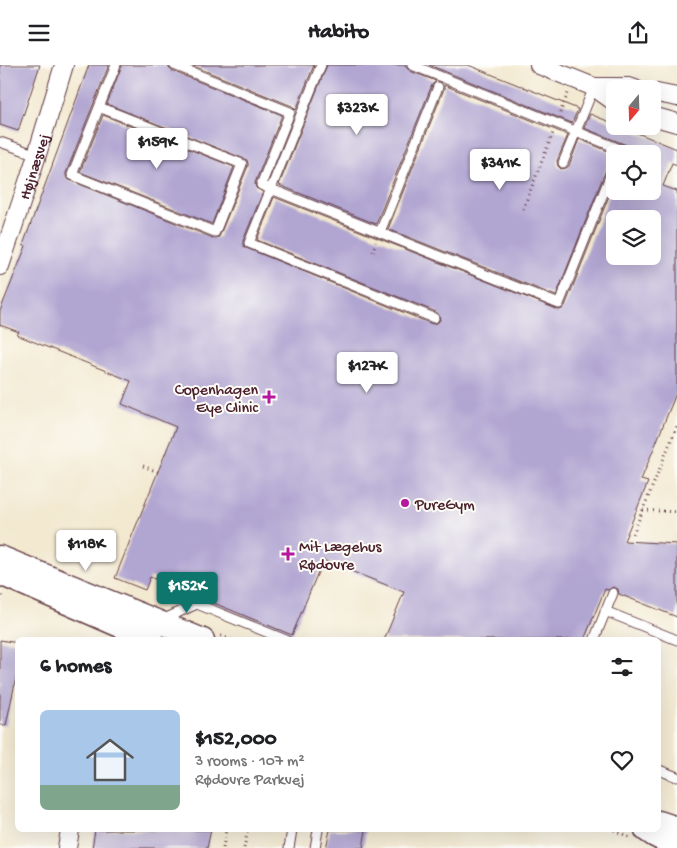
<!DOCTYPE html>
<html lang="en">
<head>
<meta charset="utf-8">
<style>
	:root { --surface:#fff; --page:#f6f6f6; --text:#202124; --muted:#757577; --line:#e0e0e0; --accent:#0f766e }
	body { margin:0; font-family:"Gochi Hand",sans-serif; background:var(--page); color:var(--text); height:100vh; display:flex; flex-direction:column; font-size:19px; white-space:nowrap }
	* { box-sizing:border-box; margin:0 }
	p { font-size:16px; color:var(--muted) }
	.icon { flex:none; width:28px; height:28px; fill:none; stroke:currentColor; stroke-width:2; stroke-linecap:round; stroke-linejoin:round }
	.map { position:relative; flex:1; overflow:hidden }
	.panel { position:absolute; left:15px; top:572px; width:646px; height:195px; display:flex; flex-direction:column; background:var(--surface); border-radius:8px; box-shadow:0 5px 20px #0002 }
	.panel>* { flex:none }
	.needle { width:32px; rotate:199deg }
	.fabs { position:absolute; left:606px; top:15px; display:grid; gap:10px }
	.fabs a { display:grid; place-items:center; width:55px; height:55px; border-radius:8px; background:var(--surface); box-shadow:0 5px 20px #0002; font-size:25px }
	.price { position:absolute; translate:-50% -42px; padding:0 11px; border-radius:5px; background:#fff; color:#222; font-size:16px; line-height:32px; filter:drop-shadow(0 1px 2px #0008) }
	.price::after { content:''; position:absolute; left:50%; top:30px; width:15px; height:11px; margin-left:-8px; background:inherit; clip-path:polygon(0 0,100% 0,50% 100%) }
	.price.current { background:var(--accent); color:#fff }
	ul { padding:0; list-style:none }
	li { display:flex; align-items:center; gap:15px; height:125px; padding:0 25px }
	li+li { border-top:1px solid var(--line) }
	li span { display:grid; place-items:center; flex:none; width:140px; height:100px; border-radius:8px; color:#555 }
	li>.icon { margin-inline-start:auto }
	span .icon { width:60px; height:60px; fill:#fffc; stroke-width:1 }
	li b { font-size:21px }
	h2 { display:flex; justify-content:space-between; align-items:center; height:60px; padding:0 25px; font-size:21px }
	header { display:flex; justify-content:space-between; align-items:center; height:65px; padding:0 25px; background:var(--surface); font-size:22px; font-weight:700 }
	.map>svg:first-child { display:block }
	.building { fill:#b1a5d1; fill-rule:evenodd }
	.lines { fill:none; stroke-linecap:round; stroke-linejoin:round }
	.service-casing { stroke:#633d44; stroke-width:11 }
	.minor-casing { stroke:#633d44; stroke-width:20 }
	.tertiary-casing { stroke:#633d44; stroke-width:25 }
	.path { stroke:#633d44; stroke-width:3; stroke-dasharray:1 4; stroke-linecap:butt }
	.service { stroke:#fff; stroke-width:9 }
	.minor { stroke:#fff; stroke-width:18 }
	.tertiary { stroke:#fff; stroke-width:22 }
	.poi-dot { fill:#b5179e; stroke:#fdfcf7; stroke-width:2 }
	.labels { text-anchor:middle; stroke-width:4; stroke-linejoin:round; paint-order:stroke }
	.street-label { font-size:16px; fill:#4a1f2b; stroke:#fdfcf7 }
	.poi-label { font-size:16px; fill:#4a1f2b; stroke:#fdfcf7; text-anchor:start }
</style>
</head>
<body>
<header><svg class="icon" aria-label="menu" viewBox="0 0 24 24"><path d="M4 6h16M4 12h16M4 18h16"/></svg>Habito<svg class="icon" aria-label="share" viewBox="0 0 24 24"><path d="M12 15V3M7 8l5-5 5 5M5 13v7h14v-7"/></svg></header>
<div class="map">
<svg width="677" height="783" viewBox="0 0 677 783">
	<rect width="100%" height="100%" fill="#fdfcf7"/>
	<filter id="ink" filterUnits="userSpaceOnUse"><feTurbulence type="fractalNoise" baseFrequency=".02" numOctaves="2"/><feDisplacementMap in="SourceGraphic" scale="10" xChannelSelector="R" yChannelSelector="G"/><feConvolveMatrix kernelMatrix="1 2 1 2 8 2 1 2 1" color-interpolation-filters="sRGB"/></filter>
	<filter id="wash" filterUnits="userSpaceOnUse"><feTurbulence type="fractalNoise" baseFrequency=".0096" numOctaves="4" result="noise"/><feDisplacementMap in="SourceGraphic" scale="20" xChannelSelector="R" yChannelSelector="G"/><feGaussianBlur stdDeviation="1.12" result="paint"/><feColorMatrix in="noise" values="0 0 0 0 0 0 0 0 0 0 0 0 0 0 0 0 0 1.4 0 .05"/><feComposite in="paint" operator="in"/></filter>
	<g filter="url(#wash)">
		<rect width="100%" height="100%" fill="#f3e9d1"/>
		<g id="blocks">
			<!-- building -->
			<g class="building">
				<polygon points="0,0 40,0 18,66 0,60"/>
				<path d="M89,0H109L66,108V111L67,114L213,173H216L219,172L248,101V98L247,95L107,39L122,0H168L169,3L172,6L282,50L255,118L256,123L263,127L243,176V179L244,182L432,259L437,258L440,255L439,250L436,247L257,175L274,132L559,245L562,244L565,241L615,116V126H652V89H638L637,86L634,83L584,63L590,49L615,59V61H620L677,84V100L672,98L663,121L677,126V326L641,415L648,417L624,476L677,479V552L619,529L618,524L613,522L608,525L605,524L584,575H384L404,527L323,495L292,570L150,512L145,525L115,513L176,362L122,339L131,316L17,270L19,267L0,260V246L26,181L23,180ZM615,154H652V191H615Z"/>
				<polygon points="191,0 314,0 296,45 292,41"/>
				<polygon points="327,0 406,0 407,3 410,6 436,16 432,20 376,159 279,120"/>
				<polygon points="429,0 468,0 578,44 572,58"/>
				<polygon points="444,21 444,20 568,70 557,96 558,101 561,104 566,103 569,101 579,74 615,89 615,93 612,94 609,97 556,231 388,164 444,24"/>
				<polygon points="103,50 234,102 212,159 80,107"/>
				<polygon points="0,575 18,578 18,604 6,660 0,660"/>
				<polygon points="95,765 211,765 207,783 92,783"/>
				<polygon points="330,765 366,765 363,783 326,783"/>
			</g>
		</g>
	</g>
	<g filter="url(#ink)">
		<use href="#blocks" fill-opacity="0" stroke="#633d44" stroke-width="1"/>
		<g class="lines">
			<defs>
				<g id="service">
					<polyline points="174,0 290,47 261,120 559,239 615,99"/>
					<polyline points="321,0 249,178 434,253"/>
					<polyline points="412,0 632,89"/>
					<polyline points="99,42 242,99 215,167 72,110 116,0"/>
					<polyline points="0,77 37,90"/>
					<polyline points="563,98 594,22"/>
					<polyline points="380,167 438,22"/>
					<polyline points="605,546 677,575"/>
					<polyline points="164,554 197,539 286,575"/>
					<polyline points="594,575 613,528"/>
					<polyline points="659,705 677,712"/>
					<polyline points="289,783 292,765"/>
					<polyline points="315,783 318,765"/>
				</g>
				<g id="minor">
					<polyline points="539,0 594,22 615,37"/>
					<polyline points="594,22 629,22 635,24"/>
					<polyline points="652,27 677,32"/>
					<polyline points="652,51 677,58"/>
					<path id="s1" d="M0,201L35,96L64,0"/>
					<polyline points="67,783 70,765"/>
				</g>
				<g id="tertiary">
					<polyline points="0,492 203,575"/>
					<polyline points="3,510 152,575"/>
					<polyline points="659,757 677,763"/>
					<polyline points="646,765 655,771 677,782"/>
				</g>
			</defs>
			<!-- service casing -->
			<use href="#service" class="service-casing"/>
			<!-- minor casing -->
			<use href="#minor" class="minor-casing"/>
			<!-- tertiary casing -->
			<use href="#tertiary" class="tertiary-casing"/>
			<!-- path -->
			<g class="path">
				<polyline points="560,48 568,28"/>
				<polyline points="523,144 553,68"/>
				<polyline points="373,187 376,177"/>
				<polyline points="143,401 158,407"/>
				<polyline points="643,445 677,447"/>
				<polyline points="633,469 677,361"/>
				<polyline points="0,536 2,529"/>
				<polyline points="221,571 232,575"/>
				<polyline points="614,765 629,772"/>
				<polyline points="223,783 226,765"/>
				<polyline points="244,783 248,765"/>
			</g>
			<!-- service -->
			<use href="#service" class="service"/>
			<!-- minor -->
			<use href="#minor" class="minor"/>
			<!-- tertiary -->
			<use href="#tertiary" class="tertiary"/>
		</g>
	</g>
	<!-- markers -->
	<g class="poi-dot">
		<path d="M266.5 324.5h5v5h5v5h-5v5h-5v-5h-5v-5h5z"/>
		<circle cx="405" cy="438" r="5"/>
		<path d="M285.5 481.5h5v5h5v5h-5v5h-5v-5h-5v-5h5z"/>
	</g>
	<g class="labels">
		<!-- street labels -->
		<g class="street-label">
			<text dy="6" stroke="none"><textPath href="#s1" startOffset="105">Højnæsvej</textPath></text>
		</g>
		<!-- poi labels -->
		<g class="poi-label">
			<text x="258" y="329" text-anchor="end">Copenhagen<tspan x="258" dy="18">Eye Clinic</tspan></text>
			<text x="415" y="444">PureGym</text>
			<text x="299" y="486">Mit Lægehus<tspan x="299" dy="18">Rødovre</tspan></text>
		</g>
	</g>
</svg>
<div class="fabs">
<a><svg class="needle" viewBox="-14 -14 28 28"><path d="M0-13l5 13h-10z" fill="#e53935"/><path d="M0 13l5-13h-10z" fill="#757577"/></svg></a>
<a><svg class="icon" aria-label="locate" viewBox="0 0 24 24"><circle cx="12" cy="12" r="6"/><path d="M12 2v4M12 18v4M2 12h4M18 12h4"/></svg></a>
<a><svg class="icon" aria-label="layers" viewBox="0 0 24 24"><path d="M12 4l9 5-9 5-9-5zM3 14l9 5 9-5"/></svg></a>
</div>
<b class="price" style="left:357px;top:71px">$323K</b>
<b class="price" style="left:157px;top:105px">$159K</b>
<b class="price" style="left:500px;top:126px">$341K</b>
<b class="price" style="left:367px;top:329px">$127K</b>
<b class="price" style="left:86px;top:507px">$118K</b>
<b class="price current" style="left:187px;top:549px">$152K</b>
<section class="panel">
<h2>6 homes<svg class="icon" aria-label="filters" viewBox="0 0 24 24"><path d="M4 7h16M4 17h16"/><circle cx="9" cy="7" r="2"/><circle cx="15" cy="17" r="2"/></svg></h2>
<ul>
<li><span style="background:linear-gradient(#a9c7e8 75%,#7fa58c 0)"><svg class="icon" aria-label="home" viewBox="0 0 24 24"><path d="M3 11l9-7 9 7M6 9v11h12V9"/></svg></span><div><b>$152,000</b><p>3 rooms · 107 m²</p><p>Rødovre Parkvej</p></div><svg class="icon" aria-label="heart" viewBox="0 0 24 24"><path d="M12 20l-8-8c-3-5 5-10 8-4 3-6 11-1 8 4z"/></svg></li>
</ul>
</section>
</div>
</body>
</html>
